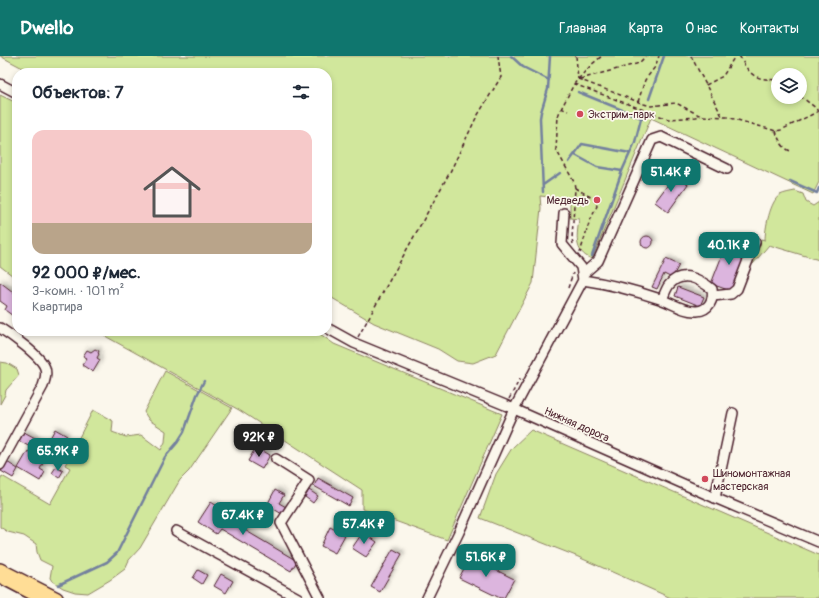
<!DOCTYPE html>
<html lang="ru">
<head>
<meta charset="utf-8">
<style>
	:root { --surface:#fff; --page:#f6f6f7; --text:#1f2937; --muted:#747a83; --line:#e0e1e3; --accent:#0f766e }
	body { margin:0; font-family:Pangolin,sans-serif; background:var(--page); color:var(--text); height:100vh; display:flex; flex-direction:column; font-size:15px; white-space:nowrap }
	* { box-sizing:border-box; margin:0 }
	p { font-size:13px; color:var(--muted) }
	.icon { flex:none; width:22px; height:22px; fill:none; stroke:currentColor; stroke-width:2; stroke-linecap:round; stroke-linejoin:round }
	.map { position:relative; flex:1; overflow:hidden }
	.details { position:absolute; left:12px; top:12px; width:320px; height:268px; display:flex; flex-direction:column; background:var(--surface); border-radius:16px; box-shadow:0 2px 6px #0003 }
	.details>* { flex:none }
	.fabs { position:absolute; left:771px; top:12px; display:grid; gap:8px }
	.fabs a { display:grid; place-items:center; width:36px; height:36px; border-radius:50%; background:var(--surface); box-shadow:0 2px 6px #0003; font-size:20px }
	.price { position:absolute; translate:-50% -34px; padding:0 9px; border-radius:8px; background:var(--accent); color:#fff; font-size:13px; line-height:26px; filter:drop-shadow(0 1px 2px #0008) }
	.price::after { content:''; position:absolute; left:50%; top:24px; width:12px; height:9px; margin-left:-6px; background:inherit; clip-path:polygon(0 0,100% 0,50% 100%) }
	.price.selected { background:#222; color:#fff }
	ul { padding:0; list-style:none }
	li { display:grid; align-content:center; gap:8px; height:212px; padding:0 20px }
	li+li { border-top:1px solid var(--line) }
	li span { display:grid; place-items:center; height:124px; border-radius:12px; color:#555 }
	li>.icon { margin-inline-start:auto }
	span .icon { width:72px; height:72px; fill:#fffc; stroke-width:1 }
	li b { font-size:17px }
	h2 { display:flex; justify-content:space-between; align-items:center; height:48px; padding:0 20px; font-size:17px }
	header { display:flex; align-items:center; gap:24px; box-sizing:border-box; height:56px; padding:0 20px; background:var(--accent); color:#fff }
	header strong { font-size:19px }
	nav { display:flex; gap:22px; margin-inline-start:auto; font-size:14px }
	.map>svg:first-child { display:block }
	.green { fill:#d1e79c; stroke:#8e8364; fill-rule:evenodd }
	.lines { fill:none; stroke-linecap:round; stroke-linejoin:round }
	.stream { stroke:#73809e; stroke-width:2.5 }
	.building { fill:#dcb5de; stroke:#4a1f2b; filter:url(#shadow) }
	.minor-casing { stroke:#4a1f2b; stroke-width:12 }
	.major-casing { stroke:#4a1f2b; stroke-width:14 }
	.path { stroke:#4a1f2b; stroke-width:1.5; stroke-dasharray:4 3; stroke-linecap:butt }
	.minor { stroke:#fbf7ec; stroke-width:9 }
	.major { stroke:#ffdd96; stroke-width:11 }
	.poi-dot { fill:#d1495b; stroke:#fbf7ec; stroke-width:1.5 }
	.labels { text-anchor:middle; stroke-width:3.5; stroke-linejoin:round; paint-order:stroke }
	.poi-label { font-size:11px; fill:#4a1f2b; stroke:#fbf7ec; text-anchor:start }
	.street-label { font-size:11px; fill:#4a1f2b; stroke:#fbf7ec }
</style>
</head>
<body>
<header>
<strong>Dwello</strong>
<nav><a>Главная</a><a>Карта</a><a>О нас</a><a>Контакты</a></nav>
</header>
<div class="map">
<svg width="819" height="542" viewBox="0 0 819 542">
	<defs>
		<filter id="shadow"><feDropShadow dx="2.5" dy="-2.5" stdDeviation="2" flood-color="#0004"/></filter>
	</defs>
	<rect width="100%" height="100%" fill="#fbf7ec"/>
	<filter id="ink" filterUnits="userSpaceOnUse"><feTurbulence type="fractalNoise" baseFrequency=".025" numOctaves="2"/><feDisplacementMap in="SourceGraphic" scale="8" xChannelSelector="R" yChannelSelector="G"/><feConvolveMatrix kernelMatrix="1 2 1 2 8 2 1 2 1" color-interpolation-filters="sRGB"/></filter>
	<g filter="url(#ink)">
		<!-- green -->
		<g class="green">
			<path d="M0,0H819V126L813,138L651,62L592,203C573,196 577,179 579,163L570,162V143L540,140L541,152L533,227L496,298L473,307L457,305L438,293L374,267L327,239V17H32ZM778,19H800V41H778Z"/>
			<polygon points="0,39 17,47 17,223 0,210"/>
			<path d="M795,135L803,138L806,146L813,150L819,146V204L769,189L753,208L750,207L761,183L765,184C765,173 770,145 780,139C784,137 790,136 795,135Z"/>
			<polygon points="96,275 316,275 334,288 502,358 447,484 362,453 362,434 239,354"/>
			<polygon points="0,306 7,307 17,313 19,319 6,334 5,339 0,348"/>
			<polygon points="165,315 232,352 189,415 180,424 140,492 129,504 125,513 110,524 88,537 75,536 63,532 52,525 50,522 52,510 40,504 37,496 36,488 24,480 8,476 0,471 0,424 2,420 50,448 70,412 65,409 93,354 113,365 112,376 126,381 141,379 161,394 165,386 166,375 149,364 144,356"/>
			<polygon points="531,374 819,499 819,542 671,542 576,500 480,462 496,418 512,392"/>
		</g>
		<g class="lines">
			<!-- stream -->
			<g class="stream">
				<polyline points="511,0 523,11 549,24"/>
				<polyline points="578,36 642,62"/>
				<polyline points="649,43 664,0"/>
				<polyline points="575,99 597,111 622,115"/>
				<polyline points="569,106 582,88 630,97"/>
				<polyline points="790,125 817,137 819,132"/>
				<polyline points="543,129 560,117"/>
				<polyline points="543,136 540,62 541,56 548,33 550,0"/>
				<polyline points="592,200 622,115 635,86 642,59"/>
				<polyline points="58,529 107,506 117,497 165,401 177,387 184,376 197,339 204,325"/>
			</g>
		</g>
		<!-- building -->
		<g class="building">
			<polygon points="675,119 688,128 668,156 655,146"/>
			<circle cx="647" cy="186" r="6"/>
			<polygon points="728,184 748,192 731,235 711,228"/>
			<polygon points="666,203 679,209 672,222 664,218 657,233 652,231"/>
			<polygon points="0,226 17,239 17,263 5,254 7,250 0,245"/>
			<polygon points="678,231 704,241 700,250 675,240"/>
			<polygon points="95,293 99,295 98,297 99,298 97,302 100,304 93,316 82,309 87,302 83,300 87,294 91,296"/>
			<polygon points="55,373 67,380 61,391 49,384"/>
			<polygon points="24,376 39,384 34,393 19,385"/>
			<polygon points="256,391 270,399 262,413 248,405"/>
			<polygon points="28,395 34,399 35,397 40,400 39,402 44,405 40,413 45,416 40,425 18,412"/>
			<polygon points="61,396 64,398 58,407 54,404 58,397 60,399"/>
			<polygon points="7,406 18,413 13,422 1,415"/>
			<polygon points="56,411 63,415 59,422 52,417"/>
			<polygon points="318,422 353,442 349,450 314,430"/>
			<polygon points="275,434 284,439 279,447 286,451 282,458 267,449"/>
			<polygon points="309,434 318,440 313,447 305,441"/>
			<polygon points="211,446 229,458 226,463 297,505 291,515 220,473 216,478 198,466"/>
			<polygon points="330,471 345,479 335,497 321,490"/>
			<polygon points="363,476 377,486 366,501 352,492"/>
			<polygon points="393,493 402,498 380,536 371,531"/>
			<polygon points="470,501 514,523 504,542 500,542 459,522"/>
			<polygon points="198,514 207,519 202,528 193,522"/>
			<polygon points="221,518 233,525 226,537 214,530"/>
		</g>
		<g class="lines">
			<defs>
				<g id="minor">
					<polyline points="0,28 17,37"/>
					<polyline points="583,218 598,205 652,84 661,81 727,113"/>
					<path d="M583,224C610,228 633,234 660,243C672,247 684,256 697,255C709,254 714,244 712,233C699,223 682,213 669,229C666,233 664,239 662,244"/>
					<polyline points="713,240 731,238 737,233 755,186"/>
					<path d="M0,272C11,279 41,300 45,312C47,318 45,324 43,330L0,409"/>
					<polyline points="327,272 354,287 505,349 715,442 819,486"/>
					<polyline points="276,403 309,424 281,467 320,542"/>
					<polyline points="715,442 733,357"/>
					<polyline points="176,475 298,542"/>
					<polyline points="427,542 459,476 514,353 583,224 581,211 562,188 564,157"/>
				</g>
				<g id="major">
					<polyline points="0,513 57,542"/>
					<polyline points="0,521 40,542"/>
				</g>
			</defs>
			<!-- minor casing -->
			<use href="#minor" class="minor-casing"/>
			<!-- major casing -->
			<use href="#major" class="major-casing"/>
			<!-- path -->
			<g class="path">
				<polyline points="576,0 578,23"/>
				<polyline points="691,0 722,60"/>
				<path d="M739,0C742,3 743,8 746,11C754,24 765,23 778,24"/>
				<polyline points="578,23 644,48 651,50 676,47 701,60 727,61 776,75 781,74 819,55"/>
				<polyline points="580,23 636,8 639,7 646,0"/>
				<polyline points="574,28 668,63 696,61 701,60"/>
				<polyline points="706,29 723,20 735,0"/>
				<polyline points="800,40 816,52 818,56"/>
				<polyline points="638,46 645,24 655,11 659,0"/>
				<polyline points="561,52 568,55"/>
				<path d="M776,75C778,83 783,93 791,95"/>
				<polyline points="575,132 594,143 597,150 589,167 580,197"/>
				<polyline points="573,188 572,183 575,132 574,126 558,97 556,93 558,60 560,55 574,28 591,9 602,0"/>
				<polyline points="568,232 573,217"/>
				<polyline points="358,281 450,116 476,62 501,21 498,0"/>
				<polyline points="509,343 520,323"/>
			</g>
			<!-- minor -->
			<use href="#minor" class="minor"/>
			<!-- major -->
			<use href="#major" class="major"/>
		</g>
	</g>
	<!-- markers -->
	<g class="poi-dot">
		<circle cx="580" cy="58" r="4"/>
		<circle cx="597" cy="144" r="4"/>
		<circle cx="705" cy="423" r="4"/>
	</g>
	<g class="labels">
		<!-- poi labels -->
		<g class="poi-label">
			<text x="588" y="62">Экстрим-парк</text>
			<text x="589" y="148" text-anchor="end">Медведь</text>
			<text x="713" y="421">Шиномонтажная<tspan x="713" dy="13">мастерская</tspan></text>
		</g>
		<!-- street labels -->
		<g class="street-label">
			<text transform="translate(577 368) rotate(24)" y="4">Нижняя дорога</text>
		</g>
	</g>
</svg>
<div class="fabs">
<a><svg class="icon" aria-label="layers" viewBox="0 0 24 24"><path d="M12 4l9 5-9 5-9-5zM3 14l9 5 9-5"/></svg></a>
</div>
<b class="price" style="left:671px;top:137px">51.4K ₽</b>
<b class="price" style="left:729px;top:210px">40.1K ₽</b>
<b class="price selected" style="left:259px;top:402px">92K ₽</b>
<b class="price" style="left:58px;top:416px">65.9K ₽</b>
<b class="price" style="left:243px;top:480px">67.4K ₽</b>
<b class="price" style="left:364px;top:489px">57.4K ₽</b>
<b class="price" style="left:486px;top:522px">51.6K ₽</b>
<section class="details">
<h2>Объектов: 7<svg class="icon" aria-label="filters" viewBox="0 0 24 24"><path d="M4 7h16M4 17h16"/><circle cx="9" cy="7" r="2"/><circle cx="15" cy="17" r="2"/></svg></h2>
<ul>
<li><span style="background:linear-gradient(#f6c9c9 75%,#b9a48a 0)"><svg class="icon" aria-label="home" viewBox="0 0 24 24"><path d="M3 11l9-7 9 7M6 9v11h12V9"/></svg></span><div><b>92 000 ₽/мес.</b><p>3-комн. · 101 m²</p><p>Квартира</p></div></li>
</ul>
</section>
</div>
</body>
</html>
